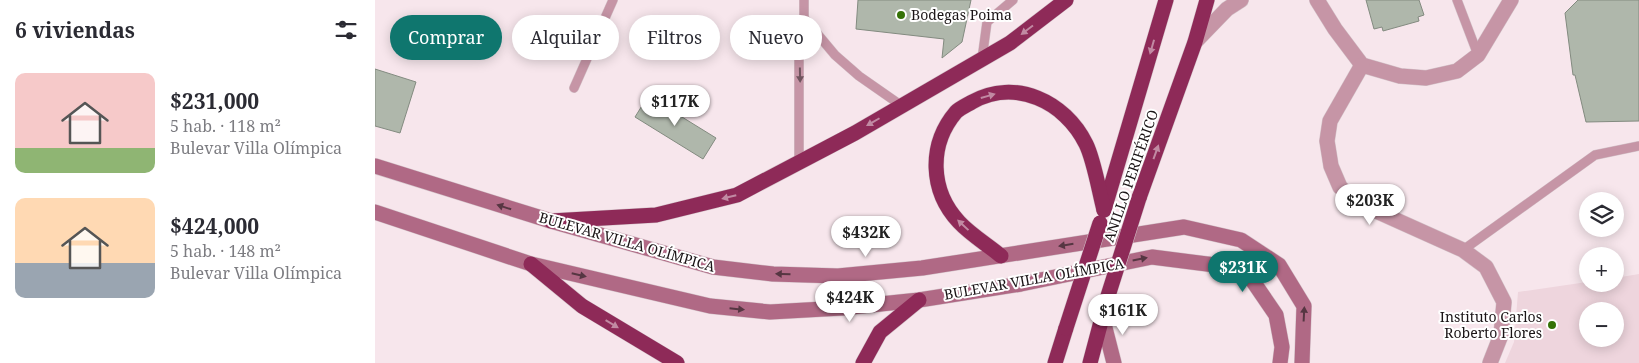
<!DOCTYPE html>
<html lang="es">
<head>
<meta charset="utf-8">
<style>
	:root { --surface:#fff; --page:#f7f7f7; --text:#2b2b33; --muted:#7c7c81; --accent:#0f766e }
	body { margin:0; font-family:"Noto Serif",serif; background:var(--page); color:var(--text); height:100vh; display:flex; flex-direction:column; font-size:19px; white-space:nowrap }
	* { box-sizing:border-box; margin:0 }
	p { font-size:16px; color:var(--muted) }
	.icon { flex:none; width:28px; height:28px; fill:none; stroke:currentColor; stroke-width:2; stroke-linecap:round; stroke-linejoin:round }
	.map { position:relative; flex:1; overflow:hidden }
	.details { display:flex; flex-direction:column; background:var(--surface); width:375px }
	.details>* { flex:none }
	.banner { position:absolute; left:15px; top:15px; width:475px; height:45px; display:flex; gap:10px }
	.fabs { position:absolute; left:1204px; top:192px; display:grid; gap:10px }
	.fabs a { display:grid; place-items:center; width:45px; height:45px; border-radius:50%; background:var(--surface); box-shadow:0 2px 12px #0003; font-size:25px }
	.price { position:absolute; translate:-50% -42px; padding:0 11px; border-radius:18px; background:#fff; color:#222; font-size:16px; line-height:32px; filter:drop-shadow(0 1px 2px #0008) }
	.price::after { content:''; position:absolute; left:50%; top:30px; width:15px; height:11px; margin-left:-8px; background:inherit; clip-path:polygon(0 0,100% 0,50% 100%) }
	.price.on { background:var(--accent); color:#fff }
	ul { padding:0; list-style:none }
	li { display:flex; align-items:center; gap:15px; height:125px; padding:0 15px }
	li span { display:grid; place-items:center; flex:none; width:140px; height:100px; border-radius:10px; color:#555 }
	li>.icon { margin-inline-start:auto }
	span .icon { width:60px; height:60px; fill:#fffc; stroke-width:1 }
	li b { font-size:21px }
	h2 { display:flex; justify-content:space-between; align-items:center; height:60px; padding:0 15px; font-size:21px }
	.pill { padding:0 18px; border-radius:22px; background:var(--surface); box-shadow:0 2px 12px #0003; font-size:18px; line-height:45px }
	.pill.on { background:var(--accent); color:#fff }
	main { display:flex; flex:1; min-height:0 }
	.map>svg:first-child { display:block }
	.built { fill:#eed5dd; fill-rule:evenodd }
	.building { fill:#afb7ab; stroke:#838b80 }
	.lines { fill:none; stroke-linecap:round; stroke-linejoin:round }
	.lane-casing { stroke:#d4c4ca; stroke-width:10 }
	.street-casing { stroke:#d4c4ca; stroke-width:16 }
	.secondary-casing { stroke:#d4c4ca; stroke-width:16 }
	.highway-casing { stroke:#d4c4ca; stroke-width:16 }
	.lane { stroke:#c695a6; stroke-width:9 }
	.street { stroke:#c695a6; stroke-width:15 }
	.secondary { stroke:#b06985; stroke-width:15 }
	.highway { stroke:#8e2a58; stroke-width:15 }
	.highway-bridge-casing { stroke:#d4c4ca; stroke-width:16; stroke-linecap:butt }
	.highway-bridge { stroke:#8e2a58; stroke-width:15 }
	.oneway { fill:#c18aa3 }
	.oneway2 { fill:#70545e }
	.oneway3 { fill:#563642 }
	.poi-dot { fill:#357207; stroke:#fff; stroke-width:2 }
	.labels { text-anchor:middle; stroke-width:4; stroke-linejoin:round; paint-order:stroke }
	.poi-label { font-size:14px; fill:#1a1416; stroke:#fff; text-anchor:start }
	.street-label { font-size:14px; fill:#1a1416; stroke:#fff }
</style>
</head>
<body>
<main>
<section class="details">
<h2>6 viviendas<svg class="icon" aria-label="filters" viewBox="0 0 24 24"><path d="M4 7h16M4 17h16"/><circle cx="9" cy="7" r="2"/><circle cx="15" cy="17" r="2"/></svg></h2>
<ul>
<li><span style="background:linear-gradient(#f6c9c9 75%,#8fb573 0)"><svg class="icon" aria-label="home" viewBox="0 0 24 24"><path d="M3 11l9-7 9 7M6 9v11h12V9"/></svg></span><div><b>$231,000</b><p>5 hab. · 118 m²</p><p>Bulevar Villa Olímpica</p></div></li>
<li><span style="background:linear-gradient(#ffd9b3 65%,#9aa5b1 0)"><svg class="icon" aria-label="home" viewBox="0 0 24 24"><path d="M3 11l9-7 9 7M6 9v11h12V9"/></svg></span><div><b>$424,000</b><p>5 hab. · 148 m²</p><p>Bulevar Villa Olímpica</p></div></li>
</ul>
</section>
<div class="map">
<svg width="1264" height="363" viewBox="0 0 1264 363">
	<rect width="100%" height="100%" fill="#f7e6ec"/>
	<!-- built -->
	<path class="built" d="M1264,274V363H1130L1139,342L1143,292L1212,282V284H1240V278ZM1212,311H1240V339H1212Z"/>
	<!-- building -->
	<g class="building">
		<polygon points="483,0 596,0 587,42 567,58 569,39 481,29"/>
		<polygon points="991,0 1044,0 1049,15 1043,17 1044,21 1008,31 1007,27 999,29"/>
		<polygon points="1203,0 1264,0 1264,121 1211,122 1200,75 1198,75 1190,13"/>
		<polygon points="0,69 41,82 25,133 0,126"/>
		<polygon points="273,96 341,138 328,159 260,117"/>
	</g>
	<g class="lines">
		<defs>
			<g id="lane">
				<polyline points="1082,0 1103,55"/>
				<polyline points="429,18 429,0"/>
				<polyline points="607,59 612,22 638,0"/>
				<polyline points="199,88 238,0"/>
				<polyline points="424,162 424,53 429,18 460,55 484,76 527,106"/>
				<polyline points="1088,250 1220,155 1264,146"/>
			</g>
			<g id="street">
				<polyline points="942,0 960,29 987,65 1025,76 1051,78 1082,71 1103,55 1136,0"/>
				<polyline points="820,42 852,9 866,0"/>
				<polyline points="987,65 955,121 952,141 956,166 965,187 981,202 1088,250 1111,267 1129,302 1126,335 1115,363"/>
			</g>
			<g id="secondary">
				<polyline points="0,166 176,221 338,267 398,274 463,276 547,268 809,227 866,240 904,265 929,306 927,363"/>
				<polyline points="0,212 156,264 335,306 395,312 467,308 544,300 646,284 777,257 840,265 875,277 901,315 907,347 905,363"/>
				<polyline points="727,316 739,363"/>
			</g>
			<g id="highway">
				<polyline points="764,198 820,42 832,0"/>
				<polyline points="729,210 791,0"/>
				<polyline points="176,221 281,215 362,195 480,133 635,43 691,0"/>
				<path d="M626,256C613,245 596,235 584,222C555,191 553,145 581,112C585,108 592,105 597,102C640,78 690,101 711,144C719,160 724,191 729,210"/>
				<polyline points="156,264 207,306 302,363"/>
				<polyline points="488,363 505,332 544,300"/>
				<polyline points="680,363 691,328"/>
				<polyline points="715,363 732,299"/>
			</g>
		</defs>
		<!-- lane casing -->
		<use href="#lane" class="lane-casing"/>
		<!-- street casing -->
		<use href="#street" class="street-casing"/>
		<!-- secondary casing -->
		<use href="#secondary" class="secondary-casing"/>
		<!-- highway casing -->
		<use href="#highway" class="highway-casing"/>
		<!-- lane -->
		<use href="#lane" class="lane"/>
		<!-- street -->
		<use href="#street" class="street"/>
		<!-- secondary -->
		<use href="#secondary" class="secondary"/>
		<!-- highway -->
		<use href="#highway" class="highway"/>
		<defs>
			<g id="highway-bridge">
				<polyline points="732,299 764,198"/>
				<polyline points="691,328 725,223"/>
			</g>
		</defs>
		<!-- highway-bridge casing -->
		<use href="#highway-bridge" class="highway-bridge-casing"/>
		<!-- highway-bridge -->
		<use href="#highway-bridge" class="highway-bridge"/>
	</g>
	<!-- one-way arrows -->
	<defs><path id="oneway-solid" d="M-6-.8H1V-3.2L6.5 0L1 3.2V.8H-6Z" transform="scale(1.25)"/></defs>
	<g class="oneway">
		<use href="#oneway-solid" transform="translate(652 30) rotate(143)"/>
		<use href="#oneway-solid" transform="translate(777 47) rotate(106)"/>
		<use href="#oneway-solid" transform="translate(613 96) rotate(-16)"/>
		<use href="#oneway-solid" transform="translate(498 122) rotate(150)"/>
		<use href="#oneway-solid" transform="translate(781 152) rotate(-70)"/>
		<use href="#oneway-solid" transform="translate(354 197) rotate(166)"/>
		<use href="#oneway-solid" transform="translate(588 225) rotate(-137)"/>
		<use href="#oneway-solid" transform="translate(237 324) rotate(31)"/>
	</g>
	<use class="oneway2" href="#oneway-solid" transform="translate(425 75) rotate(89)"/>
	<g class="oneway3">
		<use href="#oneway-solid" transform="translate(129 207) rotate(-162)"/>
		<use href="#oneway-solid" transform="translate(691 245) rotate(171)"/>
		<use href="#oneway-solid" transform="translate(765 259) rotate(-11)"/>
		<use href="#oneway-solid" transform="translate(408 274) rotate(-178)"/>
		<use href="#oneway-solid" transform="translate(204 275) rotate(13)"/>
		<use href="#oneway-solid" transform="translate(362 309) rotate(6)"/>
		<use href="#oneway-solid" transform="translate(929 314) rotate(-87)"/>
	</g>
	<!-- markers -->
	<g class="poi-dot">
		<circle cx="526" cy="15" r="5"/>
		<circle cx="1177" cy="325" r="5"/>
	</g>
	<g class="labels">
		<!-- poi labels -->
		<g class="poi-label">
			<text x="536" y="20">Bodegas Poima</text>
			<text x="1167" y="322" text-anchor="end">Instituto Carlos<tspan x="1167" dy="16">Roberto Flores</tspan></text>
		</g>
		<!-- street labels -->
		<g class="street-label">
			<text transform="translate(756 176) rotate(-71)" y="5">ANILLO PERIFÉRICO</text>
			<text transform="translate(252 242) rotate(16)" y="5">BULEVAR VILLA OLÍMPICA</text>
			<text transform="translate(659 279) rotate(-10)" y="5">BULEVAR VILLA OLÍMPICA</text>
		</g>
	</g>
</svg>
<div class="fabs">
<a><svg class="icon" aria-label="layers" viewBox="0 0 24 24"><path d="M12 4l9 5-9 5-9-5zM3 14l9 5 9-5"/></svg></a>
<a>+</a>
<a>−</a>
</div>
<b class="price" style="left:300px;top:127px">$117K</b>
<b class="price" style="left:995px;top:226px">$203K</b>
<b class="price" style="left:491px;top:258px">$432K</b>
<b class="price on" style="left:868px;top:293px">$231K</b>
<b class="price" style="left:475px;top:323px">$424K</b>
<b class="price" style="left:748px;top:336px">$161K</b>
<div class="banner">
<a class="pill on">Comprar</a>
<a class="pill">Alquilar</a>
<a class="pill">Filtros</a>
<a class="pill">Nuevo</a>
</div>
</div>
</main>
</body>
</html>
